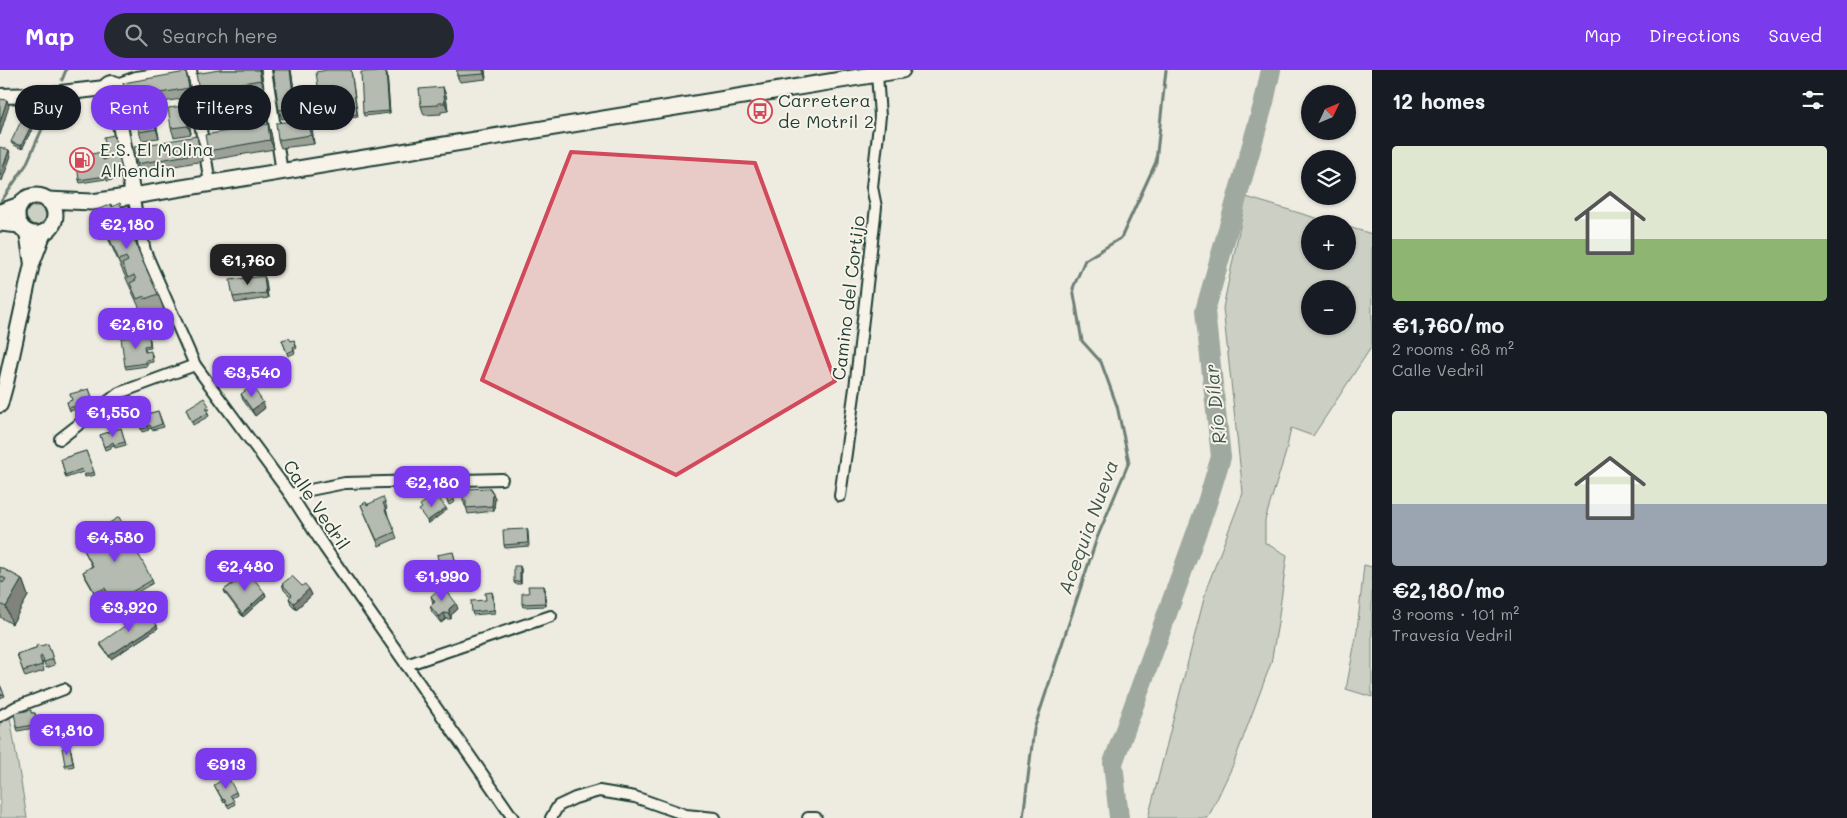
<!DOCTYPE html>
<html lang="en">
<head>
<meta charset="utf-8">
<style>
	:root { --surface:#171b24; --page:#242831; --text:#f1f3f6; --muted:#9ea1a6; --accent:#7c3aed }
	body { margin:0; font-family:Mali,sans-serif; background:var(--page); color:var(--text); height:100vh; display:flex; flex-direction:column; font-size:19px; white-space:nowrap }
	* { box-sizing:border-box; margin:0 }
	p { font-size:16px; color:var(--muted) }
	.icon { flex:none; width:28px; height:28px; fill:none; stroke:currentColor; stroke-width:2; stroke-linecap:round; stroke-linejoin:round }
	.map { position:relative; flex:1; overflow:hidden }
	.side { display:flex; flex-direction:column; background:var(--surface); width:475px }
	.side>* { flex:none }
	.guide { position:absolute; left:15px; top:15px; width:475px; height:45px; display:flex; gap:10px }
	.needle { width:32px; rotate:46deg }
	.buttons { position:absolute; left:1301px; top:15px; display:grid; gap:10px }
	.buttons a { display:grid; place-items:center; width:55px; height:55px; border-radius:50%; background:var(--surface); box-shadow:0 1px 4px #0004; font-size:25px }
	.price { position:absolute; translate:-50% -42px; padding:0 11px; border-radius:10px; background:var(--accent); color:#fff; font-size:16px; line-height:32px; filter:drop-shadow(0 1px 2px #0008) }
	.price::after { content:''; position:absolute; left:50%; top:30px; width:15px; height:11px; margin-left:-8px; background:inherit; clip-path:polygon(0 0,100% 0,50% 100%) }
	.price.active { background:#222; color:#fff }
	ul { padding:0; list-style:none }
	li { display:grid; align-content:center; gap:10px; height:265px; padding:0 20px }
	li span { display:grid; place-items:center; height:155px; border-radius:5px; color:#555 }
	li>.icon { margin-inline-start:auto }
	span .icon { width:90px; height:90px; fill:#fffc; stroke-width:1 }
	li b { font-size:21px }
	h2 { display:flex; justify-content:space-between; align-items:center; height:60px; padding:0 20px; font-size:21px }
	.pill { padding:0 18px; border-radius:22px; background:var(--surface); box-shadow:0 1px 4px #0004; font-size:18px; line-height:45px }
	.pill.active { background:var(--accent); color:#fff }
	header { display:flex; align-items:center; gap:30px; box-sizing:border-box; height:70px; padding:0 25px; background:var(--accent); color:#fff }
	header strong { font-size:24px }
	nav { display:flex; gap:28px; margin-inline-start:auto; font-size:18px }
	.search { width:350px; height:45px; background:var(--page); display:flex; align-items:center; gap:12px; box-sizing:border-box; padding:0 18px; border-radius:28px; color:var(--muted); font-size:19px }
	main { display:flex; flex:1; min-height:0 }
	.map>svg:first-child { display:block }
	.green { fill:#cccfc4; stroke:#76867c; fill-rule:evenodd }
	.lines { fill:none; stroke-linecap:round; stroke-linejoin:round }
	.stream { stroke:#6c7e74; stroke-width:3 }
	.river { stroke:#9fa99f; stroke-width:20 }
	.street-casing { stroke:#1f3d34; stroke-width:14 }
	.secondary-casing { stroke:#1f3d34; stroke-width:18 }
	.primary-casing { stroke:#1f3d34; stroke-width:19 }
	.street { stroke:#f7f3e8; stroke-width:10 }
	.secondary { stroke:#f7f3e8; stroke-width:14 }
	.primary { stroke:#f7f3e8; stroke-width:15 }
	.wall { fill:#9ca197; stroke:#1f3d34 }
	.shaded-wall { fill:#7f837b; stroke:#1f3d34 }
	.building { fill:#b5bbb0; stroke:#1f3d34 }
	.marked { fill:#d1495b; fill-opacity:0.2; stroke:#d1495b; stroke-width:4; stroke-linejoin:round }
	.labels { text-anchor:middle; stroke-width:4; stroke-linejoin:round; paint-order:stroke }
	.poi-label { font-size:18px; fill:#1f3d34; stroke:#f7f3e8; text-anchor:start }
	.street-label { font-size:18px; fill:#1f3d34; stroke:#f7f3e8 }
	.water-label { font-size:19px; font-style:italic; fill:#3f584f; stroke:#f7f3e8 }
</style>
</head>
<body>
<header>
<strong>Map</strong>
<div class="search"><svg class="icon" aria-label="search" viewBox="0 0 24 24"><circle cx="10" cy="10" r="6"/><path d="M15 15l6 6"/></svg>Search here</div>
<nav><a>Map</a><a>Directions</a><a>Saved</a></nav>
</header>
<main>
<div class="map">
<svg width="1372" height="748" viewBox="0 0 1372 748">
	<rect width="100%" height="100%" fill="#eeece1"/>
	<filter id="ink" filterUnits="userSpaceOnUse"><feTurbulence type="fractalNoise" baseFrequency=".02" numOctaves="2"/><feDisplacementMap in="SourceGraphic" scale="10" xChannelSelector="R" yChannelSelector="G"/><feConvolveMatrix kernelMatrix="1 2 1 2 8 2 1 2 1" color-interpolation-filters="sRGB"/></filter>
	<g filter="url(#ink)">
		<!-- green -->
		<g class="green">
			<path d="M1246,127L1336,154H1310V191H1348V157L1372,164V276L1313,366L1291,358L1286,382L1265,450V473L1287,485L1278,553L1271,593L1233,695L1208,748H1148L1207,517L1243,423L1223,238ZM1310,219H1348V256H1310Z"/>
			<circle cx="36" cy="146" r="10"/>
			<polygon points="1364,495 1372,497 1372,627 1346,619 1357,561"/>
			<polygon points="10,647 27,748 0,748 0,653"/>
		</g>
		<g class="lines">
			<!-- stream -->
			<g class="stream">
				<polyline points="62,10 66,0"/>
				<polyline points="0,133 26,95 55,30"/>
				<polyline points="1023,748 1034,659 1097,468 1129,392 1117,336 1101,292 1082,271 1073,218 1085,190 1121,168 1156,92 1166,0"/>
			</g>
			<!-- river -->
			<polyline class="river" points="1119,748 1113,693 1206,436 1221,387 1205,241 1264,32 1271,0"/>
			<defs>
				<g id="street">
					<polyline points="191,0 210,113"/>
					<polyline points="266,0 282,102"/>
					<polyline points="117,14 136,7 184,0"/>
					<polyline points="133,126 145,181 195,295 290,424 325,478 513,748"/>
					<polyline points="60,369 119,323 195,295"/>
					<polyline points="290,424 345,413 502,409"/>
					<polyline points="840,426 855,318 876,137 872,117 880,46 877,4"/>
					<polyline points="406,595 551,546"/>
					<polyline points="0,646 16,637 64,619"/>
					<polyline points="551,748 558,736 575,728 599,721 635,727 686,745 715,748"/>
					<polyline points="808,748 816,748"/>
				</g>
				<g id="secondary">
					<circle cx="112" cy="20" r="7"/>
					<polyline points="0,26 43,25 105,18"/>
					<polyline points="115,27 133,126"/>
					<polyline points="27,162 32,194"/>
					<polyline points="0,335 6,313 32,194 44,162"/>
				</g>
				<g id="primary">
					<circle cx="36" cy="145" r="19"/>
					<polyline points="47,130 92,132 133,126 902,0"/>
					<polyline points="0,142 20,135"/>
					<polyline points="0,153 20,155"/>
				</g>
			</defs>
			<!-- street casing -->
			<use href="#street" class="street-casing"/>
			<!-- secondary casing -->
			<use href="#secondary" class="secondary-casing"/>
			<!-- primary casing -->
			<use href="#primary" class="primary-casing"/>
			<!-- street -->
			<use href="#street" class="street"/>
			<!-- secondary -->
			<use href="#secondary" class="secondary"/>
			<!-- primary -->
			<use href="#primary" class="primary"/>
		</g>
		<!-- wall -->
		<g class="wall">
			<polygon points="219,0 261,0 264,18 202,29 199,20"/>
			<polygon points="291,0 298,46 282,49 279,40"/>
			<polygon points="351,0 358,47 312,52 311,50 319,23"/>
			<polygon points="457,0 485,0 486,9 460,12 457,6"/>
			<polygon points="386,1 387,4 390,43 364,46 363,43"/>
			<polygon points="186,2 189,11 192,27 129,38 126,29"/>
			<polygon points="259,23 263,32 266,52 249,54 246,46"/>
			<polygon points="446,25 448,41 441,42 441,44 424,45 421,36"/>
			<polygon points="221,30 224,38 227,58 211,60 208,52"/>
			<polygon points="188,44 191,64 174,67 171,58"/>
			<polygon points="155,48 159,68 142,70 139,62"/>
			<polygon points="268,54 271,63 274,79 211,90 208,81"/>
			<polygon points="31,56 32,59 22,79 12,74 11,72"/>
			<polygon points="312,58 314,74 281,78 278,70"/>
			<polygon points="115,68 124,108 107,111 106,109 80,113 79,110 103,85 104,90 107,89"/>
			<polygon points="200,75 203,91 140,102 137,94"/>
			<polygon points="97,140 158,224 164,240 151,246 150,243 143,246 103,157"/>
			<polygon points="264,206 266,211 268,228 235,233 233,227"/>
			<polygon points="150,269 151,278 145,279 146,282 152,284 153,292 147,293 147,296 126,299 125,296"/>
			<polygon points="282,270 291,271 294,270 297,278 294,280 295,283 288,286"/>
			<polygon points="89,319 93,330 86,332 87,336 70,341 67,332 72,330"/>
			<polygon points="241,324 265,338 255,346 243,330"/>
			<polygon points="186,339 210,339 207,341 209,346 193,355"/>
			<polygon points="158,341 164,357 152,360 151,358 148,359 149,360 142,362 137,347"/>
			<polygon points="121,358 126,375 115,378 114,375 111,376 111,378 105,380 100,365"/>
			<polygon points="86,381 95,405 85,407 83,402 66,408 61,389"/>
			<polygon points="490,418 495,428 494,441 468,444 466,436 465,436 463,430 465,426"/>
			<polygon points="450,419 455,432 449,435 443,422"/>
			<polygon points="385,432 387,438 386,439 388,445 388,446 397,468 379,476 361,435"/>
			<polygon points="527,459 528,461 529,476 505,478 504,475"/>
			<polygon points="84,480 152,510 153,513 114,536 106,521 96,526 84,505 83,502 92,496"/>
			<polygon points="453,482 458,501 442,505 441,502"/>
			<polygon points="520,496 521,499 521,514 515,514 514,512"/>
			<polygon points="0,497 22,509 28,526 12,554 0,547"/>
			<polygon points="235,508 265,523 266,526 243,547 225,523 224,520 236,511"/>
			<polygon points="282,514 302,516 309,519 312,525 296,539 291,534 289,528 291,527 284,520"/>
			<polygon points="544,516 545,519 546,536 523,537 522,534 529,523"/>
			<polygon points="492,522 493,525 495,543 473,545 472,542 486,530"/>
			<polygon points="431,526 458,539 451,545 451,549 446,549 441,553 432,542 430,536 433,533"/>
			<polygon points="158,558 111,589 101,576 100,573"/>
			<polygon points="48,574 55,595 46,598 44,592 42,593 44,601 25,607 17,584"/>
			<polygon points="0,615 5,626 0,628"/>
			<polygon points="32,643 35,643 37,654 34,655 34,658 18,661 17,658"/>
			<polygon points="71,680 74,696 66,698 65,695"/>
			<polygon points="214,715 236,722 237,725 232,728 235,734 229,738 225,732 224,733"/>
		</g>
		<!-- shaded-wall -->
		<g class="shaded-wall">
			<polygon points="259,0 261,0 261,2 264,18 261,10"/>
			<polygon points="290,0 291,0 298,46 295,38"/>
			<polygon points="483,0 485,0 486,9 484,4"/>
			<polygon points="386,1 387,4 390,43 389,41"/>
			<polygon points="186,2 189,11 192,27 189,18"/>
			<polygon points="443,17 446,25 448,41 445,33"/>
			<polygon points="259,23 263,32 266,52 263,43"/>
			<polygon points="7,30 9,36 0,65 0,52"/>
			<polygon points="221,30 224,38 227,58 224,49"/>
			<polygon points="184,36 188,44 191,64 188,56"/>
			<polygon points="152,39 155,48 159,68 156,59"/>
			<polygon points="309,49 312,58 314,74 311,65"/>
			<polygon points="268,54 271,63 274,79 270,70"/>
			<polygon points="31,56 32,59 22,79 21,76"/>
			<polygon points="197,66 200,75 203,91 200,83"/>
			<polygon points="9,80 11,86 2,111 0,106"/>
			<polygon points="264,206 266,211 268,228 266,223"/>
			<polygon points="263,332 265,338 255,346 252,340"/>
			<polygon points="490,418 495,428 494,441 492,436"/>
			<polygon points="446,438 447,440 428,454 427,451"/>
			<polygon points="520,496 521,499 521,514 520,511"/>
			<polygon points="22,509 28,526 12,554 6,537"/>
			<polygon points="544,516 545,519 546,536 545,533"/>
			<polygon points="309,519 312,525 296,539 294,533"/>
			<polygon points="265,523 266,526 243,547 242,544"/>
			<polygon points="456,533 458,539 451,545 451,549 449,544 449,539"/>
			<polygon points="444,543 446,549 441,553 439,547"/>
			<polygon points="157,555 158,558 111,589 109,586"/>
		</g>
		<!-- building -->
		<g class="building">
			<polygon points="219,0 259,0 261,10 199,20 196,4"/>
			<polygon points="273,0 290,0 295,38 279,40"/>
			<polygon points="327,0 351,0 357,44 311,50 308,25 319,23 316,2"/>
			<polygon points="457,0 483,0 484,4 457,6"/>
			<polygon points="386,1 389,41 363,43 361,2"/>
			<polygon points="186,2 189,18 126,29 123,13"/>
			<polygon points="443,17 445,33 438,33 438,35 421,36 419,19"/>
			<polygon points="259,23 263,43 246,46 243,26"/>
			<polygon points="0,29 7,30 0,52"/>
			<polygon points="221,30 224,49 208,52 205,32"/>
			<polygon points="184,36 188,56 171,58 168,38"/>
			<polygon points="152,39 156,59 139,62 136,42"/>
			<polygon points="309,49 311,65 278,70 276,53"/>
			<polygon points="21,51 31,56 21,76 11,72"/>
			<polygon points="268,54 270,70 208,81 205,65"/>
			<polygon points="114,65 123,105 106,108 106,106 79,110 76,87 102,82 103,90 107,89 104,67"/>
			<polygon points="197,66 200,83 137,94 134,77"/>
			<polygon points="0,77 9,80 0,106"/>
			<polygon points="120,133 143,192 158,224 145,229 144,226 137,229 130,213 136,210 134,205 128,208 122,194 128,191 126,187 119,190 97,140 111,134 112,137"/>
			<polygon points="264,206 266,223 233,227 230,210"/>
			<polygon points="149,266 150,275 144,276 145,282 151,281 152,289 146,290 146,293 125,296 121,268"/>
			<polygon points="289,268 291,271 294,270 296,276 293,277 294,280 287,283 282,270"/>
			<polygon points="252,316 263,332 252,340 241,324"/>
			<polygon points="89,319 92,327 85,329 86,333 69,338 67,332 72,330 70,324"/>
			<polygon points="204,328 209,336 206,338 208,343 192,352 186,339"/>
			<polygon points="158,341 162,354 151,358 150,355 147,356 148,358 141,359 137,347"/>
			<polygon points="121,358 125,372 114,375 113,372 110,374 110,375 104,377 100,365"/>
			<polygon points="86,381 94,402 84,405 82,399 65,405 61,389"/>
			<polygon points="490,418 491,422 493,422 492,436 466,438 466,430 463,430 463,426 465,426 464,419"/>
			<polygon points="450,419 454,429 448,432 443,422"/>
			<polygon points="433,426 435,429 438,427 446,438 427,451 419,440 422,438 420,435"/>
			<polygon points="383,427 385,432 383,433 386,440 385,440 395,462 377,470 361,435 366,432 367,435"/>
			<polygon points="119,447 152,510 113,533 105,518 95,523 83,502 93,496 84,480 97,472 93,463"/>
			<polygon points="527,459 528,473 504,475 503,460"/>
			<polygon points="453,482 457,498 441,502 437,485"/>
			<polygon points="514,496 520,496 520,511 514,512"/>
			<polygon points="0,497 22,509 6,537 0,534 0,511 3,513 6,509 0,506"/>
			<polygon points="247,500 265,523 242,544 224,520 237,511 235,508"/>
			<polygon points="292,506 302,516 305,514 309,519 294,533 289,528 292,525 282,514"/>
			<polygon points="443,516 456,533 449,539 449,544 444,543 439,547 430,536 435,532 431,526"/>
			<polygon points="528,516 544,516 545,533 522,534 522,523 529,523"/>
			<polygon points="492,522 494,540 472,542 471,531 486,530 485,523"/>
			<polygon points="148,540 157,555 109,586 100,573"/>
			<polygon points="37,574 40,576 48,574 53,589 44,592 42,586 40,587 42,595 23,601 17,584 36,578"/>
			<polygon points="0,615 4,624 0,625"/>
			<polygon points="31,640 31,643 35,643 36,651 33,652 33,655 17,658 14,643"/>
			<polygon points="70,677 73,693 65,695 62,678"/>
			<polygon points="228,707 236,722 230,725 234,731 228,735 224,729 223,730 214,715"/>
		</g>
	</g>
	<!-- marked area -->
	<path class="marked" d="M571,82L755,93L835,311L676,405L482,310Z"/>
	<!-- icons -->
	<defs>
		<symbol id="bus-ring" viewBox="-11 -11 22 22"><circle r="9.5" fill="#f7f3e8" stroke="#d1495b" stroke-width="1.5"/><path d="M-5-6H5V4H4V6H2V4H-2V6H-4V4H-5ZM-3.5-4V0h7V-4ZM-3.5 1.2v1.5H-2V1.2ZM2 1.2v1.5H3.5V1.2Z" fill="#d1495b"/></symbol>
		<symbol id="fuel-ring" viewBox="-11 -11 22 22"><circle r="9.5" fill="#f7f3e8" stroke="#d1495b" stroke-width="1.5"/><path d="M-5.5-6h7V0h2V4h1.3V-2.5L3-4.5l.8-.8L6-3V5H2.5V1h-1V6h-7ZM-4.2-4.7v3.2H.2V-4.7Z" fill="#d1495b"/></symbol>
	</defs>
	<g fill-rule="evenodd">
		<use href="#bus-ring" x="746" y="27" width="28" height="28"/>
		<use href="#fuel-ring" x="68" y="76" width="28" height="28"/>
	</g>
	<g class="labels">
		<!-- poi labels -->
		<g class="poi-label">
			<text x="778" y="37">Carretera<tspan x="778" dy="21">de Motril 2</tspan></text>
			<text x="100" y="86">E.S. El Molina<tspan x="100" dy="21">Alhendin</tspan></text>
		</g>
		<!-- street labels -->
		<g class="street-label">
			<text transform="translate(849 228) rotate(-83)" y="6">Camino del Cortijo</text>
			<text transform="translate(316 435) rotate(56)" y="6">Calle Vedril</text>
		</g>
		<!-- water labels -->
		<g class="water-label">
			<text transform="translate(1215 334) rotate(-96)" y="7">Río Dílar</text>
			<text transform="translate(1088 457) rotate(-70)" y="7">Acequia Nueva</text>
		</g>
	</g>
</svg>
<div class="buttons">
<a><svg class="needle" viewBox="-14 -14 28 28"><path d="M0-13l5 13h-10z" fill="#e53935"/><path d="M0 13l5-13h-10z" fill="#9ea1a6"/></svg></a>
<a><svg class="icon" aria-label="layers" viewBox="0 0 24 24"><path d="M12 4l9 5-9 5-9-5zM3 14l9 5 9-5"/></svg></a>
<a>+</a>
<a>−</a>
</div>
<b class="price" style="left:127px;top:180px">€2,180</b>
<b class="price active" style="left:248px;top:216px">€1,760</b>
<b class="price" style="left:136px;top:280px">€2,610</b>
<b class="price" style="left:252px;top:328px">€3,540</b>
<b class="price" style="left:113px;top:368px">€1,550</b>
<b class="price" style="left:432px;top:438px">€2,180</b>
<b class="price" style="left:115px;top:493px">€4,580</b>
<b class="price" style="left:245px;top:522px">€2,480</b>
<b class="price" style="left:442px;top:532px">€1,990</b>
<b class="price" style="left:129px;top:563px">€3,920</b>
<b class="price" style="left:67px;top:686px">€1,810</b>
<b class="price" style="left:226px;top:720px">€913</b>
<div class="guide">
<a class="pill">Buy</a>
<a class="pill active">Rent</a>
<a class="pill">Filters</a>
<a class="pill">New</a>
</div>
</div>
<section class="side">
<h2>12 homes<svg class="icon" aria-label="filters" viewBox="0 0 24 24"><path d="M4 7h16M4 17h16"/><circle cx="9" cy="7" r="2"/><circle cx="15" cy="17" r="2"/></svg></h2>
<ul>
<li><span style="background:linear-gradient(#dfe7d0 60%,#8fb573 0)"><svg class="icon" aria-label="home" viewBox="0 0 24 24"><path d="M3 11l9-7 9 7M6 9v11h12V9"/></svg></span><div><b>€1,760/mo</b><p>2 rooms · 68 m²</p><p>Calle Vedril</p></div></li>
<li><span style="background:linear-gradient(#dfe7d0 60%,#9aa5b1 0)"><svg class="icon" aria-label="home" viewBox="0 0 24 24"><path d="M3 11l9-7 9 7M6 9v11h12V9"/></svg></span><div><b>€2,180/mo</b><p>3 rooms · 101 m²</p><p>Travesía Vedril</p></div></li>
</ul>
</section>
</main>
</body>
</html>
